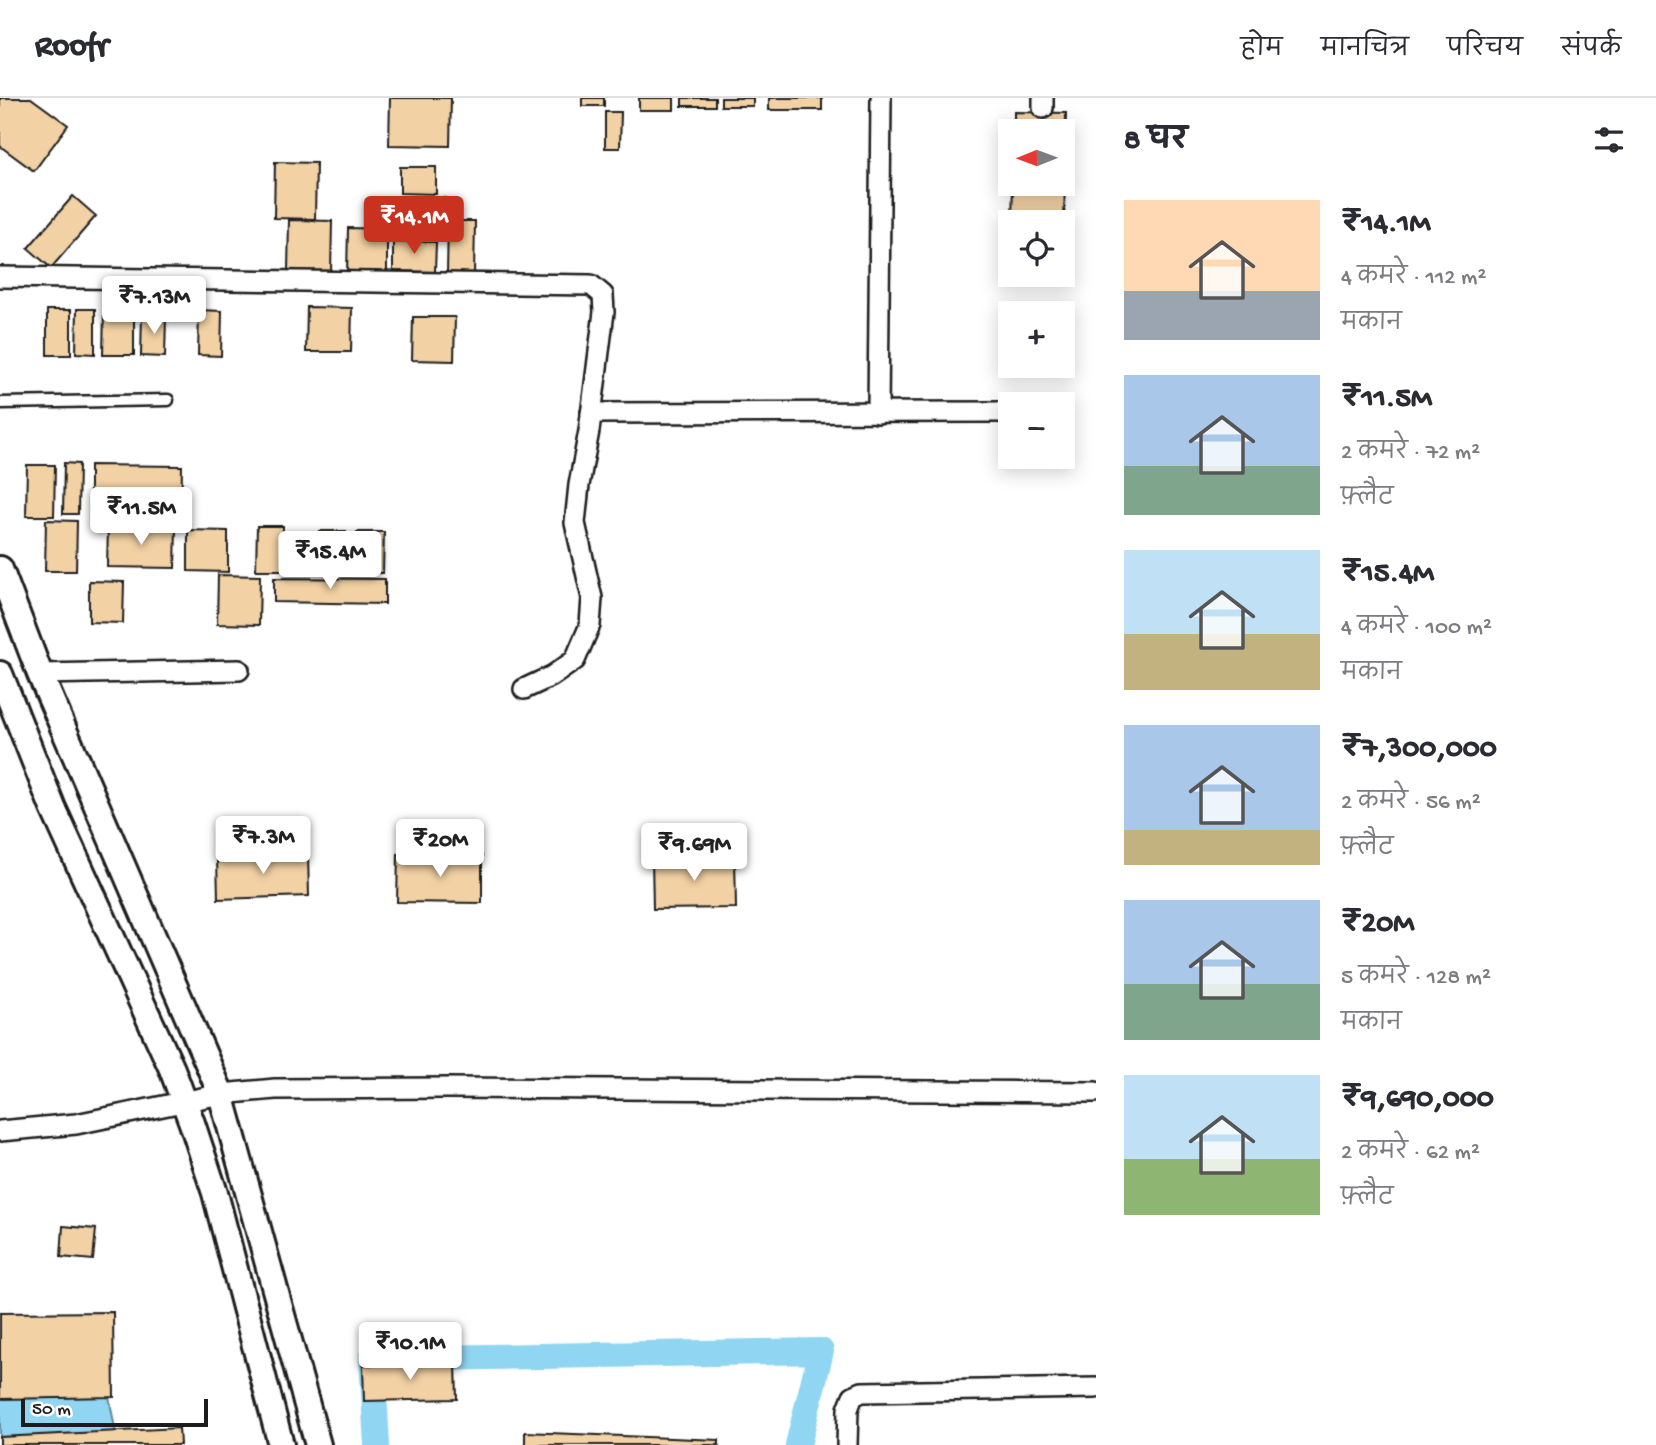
<!DOCTYPE html>
<html lang="hi">
<head>
<meta charset="utf-8">
<style>
	:root { --surface:#fff; --page:#f2f2f3; --text:#2b2b33; --muted:#7c7c81; --line:#e1e1e2; --accent:#c8321e }
	body { margin:0; font-family:"Gochi Hand","Playpen Sans Deva",sans-serif; background:var(--page); color:var(--text); height:100vh; display:flex; flex-direction:column; font-size:26px; white-space:nowrap }
	* { box-sizing:border-box; margin:0 }
	p { font-size:23px; color:var(--muted) }
	.icon { flex:none; width:38px; height:38px; fill:none; stroke:currentColor; stroke-width:2; stroke-linecap:round; stroke-linejoin:round }
	.map { position:relative; flex:1; overflow:hidden }
	.drawer { display:flex; flex-direction:column; background:var(--surface); width:560px }
	.drawer>* { flex:none }
	.needle { width:46px; rotate:269deg }
	.controls { position:absolute; left:998px; top:21px; display:grid; gap:14px }
	.controls a { display:grid; place-items:center; width:77px; height:77px; border-radius:0px; background:var(--surface); box-shadow:0 4px 18px #0003; font-size:35px }
	.scale { position:absolute; left:21px; bottom:18px; width:187px; box-sizing:border-box; padding-left:7px; border:4px solid #1c1c1c; border-top:0; font-size:19px; line-height:24px; white-space:nowrap; color:#1c1c1c; -webkit-text-stroke:5px #fff; paint-order:stroke }
	.price { position:absolute; translate:-50% -60px; padding:0 16px; border-radius:7px; background:#fff; color:#222; font-size:23px; line-height:46px; filter:drop-shadow(0 2px 4px #0008) }
	.price::after { content:''; position:absolute; left:50%; top:42px; width:21px; height:16px; margin-left:-10px; background:inherit; clip-path:polygon(0 0,100% 0,50% 100%) }
	.price.active { background:var(--accent); color:#fff }
	ul { padding:0; list-style:none }
	li { display:flex; align-items:center; gap:21px; height:175px; padding:0 28px }
	li span { display:grid; place-items:center; flex:none; width:196px; height:140px; border-radius:0px; color:#555 }
	li>.icon { margin-inline-start:auto }
	span .icon { width:84px; height:84px; fill:#fffc; stroke-width:1 }
	li b { font-size:30px }
	h2 { display:flex; justify-content:space-between; align-items:center; height:84px; padding:0 28px; font-size:30px }
	header { display:flex; align-items:center; gap:42px; box-sizing:border-box; height:98px; padding:0 35px; background:var(--surface); border-bottom:2px solid var(--line) }
	header strong { font-size:33px }
	nav { display:flex; gap:38px; margin-inline-start:auto; font-size:24px }
	main { display:flex; flex:1; min-height:0 }
	.map>svg:first-child { display:block }
	.water { fill:#90d5f1; stroke:#628b9c; stroke-width:2 }
	.lines { fill:none; stroke-linecap:round; stroke-linejoin:round }
	.canal { stroke:#90d5f1; stroke-width:26 }
	.building { fill:#f2d1a4; stroke:#1c1c1c; stroke-width:2 }
	.service-casing { stroke:#1c1c1c; stroke-width:15 }
	.minor-casing { stroke:#1c1c1c; stroke-width:24 }
	.tertiary-casing { stroke:#1c1c1c; stroke-width:30 }
	.service { stroke:#fff; stroke-width:10 }
	.minor { stroke:#fff; stroke-width:19 }
	.tertiary { stroke:#fff; stroke-width:24 }
</style>
</head>
<body>
<header>
<strong>Roofr</strong>
<nav><a>होम</a><a>मानचित्र</a><a>परिचय</a><a>संपर्क</a></nav>
</header>
<main>
<div class="map">
<svg width="1096" height="1347" viewBox="0 0 1096 1347">
	<rect width="100%" height="100%" fill="#fff"/>
	<filter id="ink" filterUnits="userSpaceOnUse"><feTurbulence type="fractalNoise" baseFrequency=".0143" numOctaves="2"/><feDisplacementMap in="SourceGraphic" scale="14" xChannelSelector="R" yChannelSelector="G"/><feConvolveMatrix kernelMatrix="1 2 1 2 8 2 1 2 1" color-interpolation-filters="sRGB"/></filter>
	<g filter="url(#ink)">
		<!-- water -->
		<polygon class="water" points="0,1218 96,1228 118,1347 0,1347"/>
		<g class="lines">
			<!-- canal -->
			<polyline class="canal" points="377,1347 372,1261 821,1253 798,1347"/>
		</g>
		<!-- building -->
		<g class="building">
			<polygon points="0,0 31,0 68,27 34,73 0,48"/>
			<polygon points="390,0 451,0 450,48 389,47"/>
			<rect x="582" y="0" width="22" height="8"/>
			<rect x="639" y="0" width="35" height="12"/>
			<rect x="682" y="0" width="33" height="8"/>
			<rect x="721" y="0" width="32" height="8"/>
			<rect x="769" y="0" width="53" height="12"/>
			<polygon points="605,14 621,14 620,50 605,50"/>
			<polygon points="1014,14 1066,15 1064,132 1062,132 1062,124 1012,124 1013,86 1062,86 1062,33 1014,33"/>
			<polygon points="275,64 316,65 315,121 274,120"/>
			<polygon points="400,69 436,69 436,96 400,95"/>
			<polygon points="73,98 96,118 51,170 28,150"/>
			<polygon points="405,99 445,100 445,134 404,134"/>
			<polygon points="289,122 332,123 331,174 288,173"/>
			<polygon points="448,123 475,123 474,177 447,176"/>
			<polygon points="348,130 387,131 387,176 347,176"/>
			<polygon points="393,143 436,144 435,174 393,173"/>
			<polygon points="307,209 352,210 351,254 306,254"/>
			<polygon points="77,211 95,211 95,256 76,255"/>
			<polygon points="104,211 134,211 134,257 103,257"/>
			<rect x="47" y="212" width="24" height="45"/>
			<polygon points="199,212 222,213 221,258 198,257"/>
			<polygon points="142,217 166,217 165,259 141,258"/>
			<polygon points="413,219 455,219 454,263 412,262"/>
			<polygon points="64,365 79,366 78,416 63,416"/>
			<polygon points="27,367 55,367 54,418 26,418"/>
			<polygon points="90,367 182,368 181,418 90,417"/>
			<polygon points="46,422 77,423 76,473 45,473"/>
			<polygon points="108,428 176,429 175,470 107,469"/>
			<polygon points="257,428 283,428 282,472 256,472"/>
			<polygon points="188,432 228,433 228,474 188,473"/>
			<polygon points="319,433 346,433 345,470 318,470"/>
			<polygon points="357,434 384,434 383,475 356,475"/>
			<polygon points="218,477 260,478 259,527 217,526"/>
			<polygon points="274,480 385,481 385,506 274,504"/>
			<polygon points="89,483 124,484 123,525 89,524"/>
			<polygon points="308,756 309,798 218,801 217,759"/>
			<polygon points="398,756 482,757 482,805 397,804"/>
			<polygon points="735,758 736,810 653,811 652,759"/>
			<polygon points="63,1128 96,1131 93,1162 61,1159"/>
			<polygon points="113,1214 114,1299 0,1301 0,1215"/>
			<polygon points="456,1265 457,1301 364,1303 363,1267"/>
			<polygon points="179,1330 180,1347 0,1347 0,1339"/>
			<polygon points="525,1334 719,1342 719,1347 525,1347"/>
		</g>
		<g class="lines">
			<defs>
				<polyline id="service" points="0,305 168,302"/>
				<g id="minor">
					<polyline points="1043,0 1043,10"/>
					<polyline points="0,179 591,187 603,197 604,214 589,333 579,387 575,425 592,500 590,527 575,562 552,578 524,591"/>
					<polyline points="591,315 1004,314"/>
					<polyline points="878,315 881,0"/>
					<polyline points="40,576 239,572"/>
					<polyline points="0,1033 76,1026 221,996 275,991 448,990 1096,994"/>
					<polyline points="847,1347 848,1311 853,1298 862,1294 1096,1290"/>
				</g>
				<g id="tertiary">
					<polyline points="0,471 40,576 221,996 318,1347"/>
					<polyline points="0,576 53,710 172,971 192,1025 215,1095 281,1347"/>
				</g>
			</defs>
			<!-- service casing -->
			<use href="#service" class="service-casing"/>
			<!-- minor casing -->
			<use href="#minor" class="minor-casing"/>
			<!-- tertiary casing -->
			<use href="#tertiary" class="tertiary-casing"/>
			<!-- service -->
			<use href="#service" class="service"/>
			<!-- minor -->
			<use href="#minor" class="minor"/>
			<!-- tertiary -->
			<use href="#tertiary" class="tertiary"/>
		</g>
	</g>
</svg>
<div class="controls">
<a><svg class="needle" viewBox="-14 -14 28 28"><path d="M0-13l5 13h-10z" fill="#e53935"/><path d="M0 13l5-13h-10z" fill="#7c7c81"/></svg></a>
<a><svg class="icon" aria-label="locate" viewBox="0 0 24 24"><circle cx="12" cy="12" r="6"/><path d="M12 2v4M12 18v4M2 12h4M18 12h4"/></svg></a>
<a>+</a>
<a>−</a>
</div>
<div class="scale">50 m</div>
<b class="price active" style="left:414px;top:158px">₹14.1M</b>
<b class="price" style="left:154px;top:238px">₹7.13M</b>
<b class="price" style="left:141px;top:449px">₹11.5M</b>
<b class="price" style="left:330px;top:493px">₹15.4M</b>
<b class="price" style="left:263px;top:778px">₹7.3M</b>
<b class="price" style="left:440px;top:781px">₹20M</b>
<b class="price" style="left:694px;top:785px">₹9.69M</b>
<b class="price" style="left:410px;top:1284px">₹10.1M</b>
</div>
<section class="drawer">
<h2>8 घर<svg class="icon" aria-label="filters" viewBox="0 0 24 24"><path d="M4 7h16M4 17h16"/><circle cx="9" cy="7" r="2"/><circle cx="15" cy="17" r="2"/></svg></h2>
<ul>
<li><span style="background:linear-gradient(#ffd9b3 65%,#9aa5b1 0)"><svg class="icon" aria-label="home" viewBox="0 0 24 24"><path d="M3 11l9-7 9 7M6 9v11h12V9"/></svg></span><div><b>₹14.1M</b><p>4 कमरे · 112 m²</p><p>मकान</p></div></li>
<li><span style="background:linear-gradient(#a9c7e8 65%,#7fa58c 0)"><svg class="icon" aria-label="home" viewBox="0 0 24 24"><path d="M3 11l9-7 9 7M6 9v11h12V9"/></svg></span><div><b>₹11.5M</b><p>2 कमरे · 72 m²</p><p>फ़्लैट</p></div></li>
<li><span style="background:linear-gradient(#bfe0f5 60%,#c2b280 0)"><svg class="icon" aria-label="home" viewBox="0 0 24 24"><path d="M3 11l9-7 9 7M6 9v11h12V9"/></svg></span><div><b>₹15.4M</b><p>4 कमरे · 100 m²</p><p>मकान</p></div></li>
<li><span style="background:linear-gradient(#a9c7e8 75%,#c2b280 0)"><svg class="icon" aria-label="home" viewBox="0 0 24 24"><path d="M3 11l9-7 9 7M6 9v11h12V9"/></svg></span><div><b>₹7,300,000</b><p>2 कमरे · 56 m²</p><p>फ़्लैट</p></div></li>
<li><span style="background:linear-gradient(#a9c7e8 60%,#7fa58c 0)"><svg class="icon" aria-label="home" viewBox="0 0 24 24"><path d="M3 11l9-7 9 7M6 9v11h12V9"/></svg></span><div><b>₹20M</b><p>5 कमरे · 128 m²</p><p>मकान</p></div></li>
<li><span style="background:linear-gradient(#bfe0f5 60%,#8fb573 0)"><svg class="icon" aria-label="home" viewBox="0 0 24 24"><path d="M3 11l9-7 9 7M6 9v11h12V9"/></svg></span><div><b>₹9,690,000</b><p>2 कमरे · 62 m²</p><p>फ़्लैट</p></div></li>
</ul>
</section>
</main>
</body>
</html>
